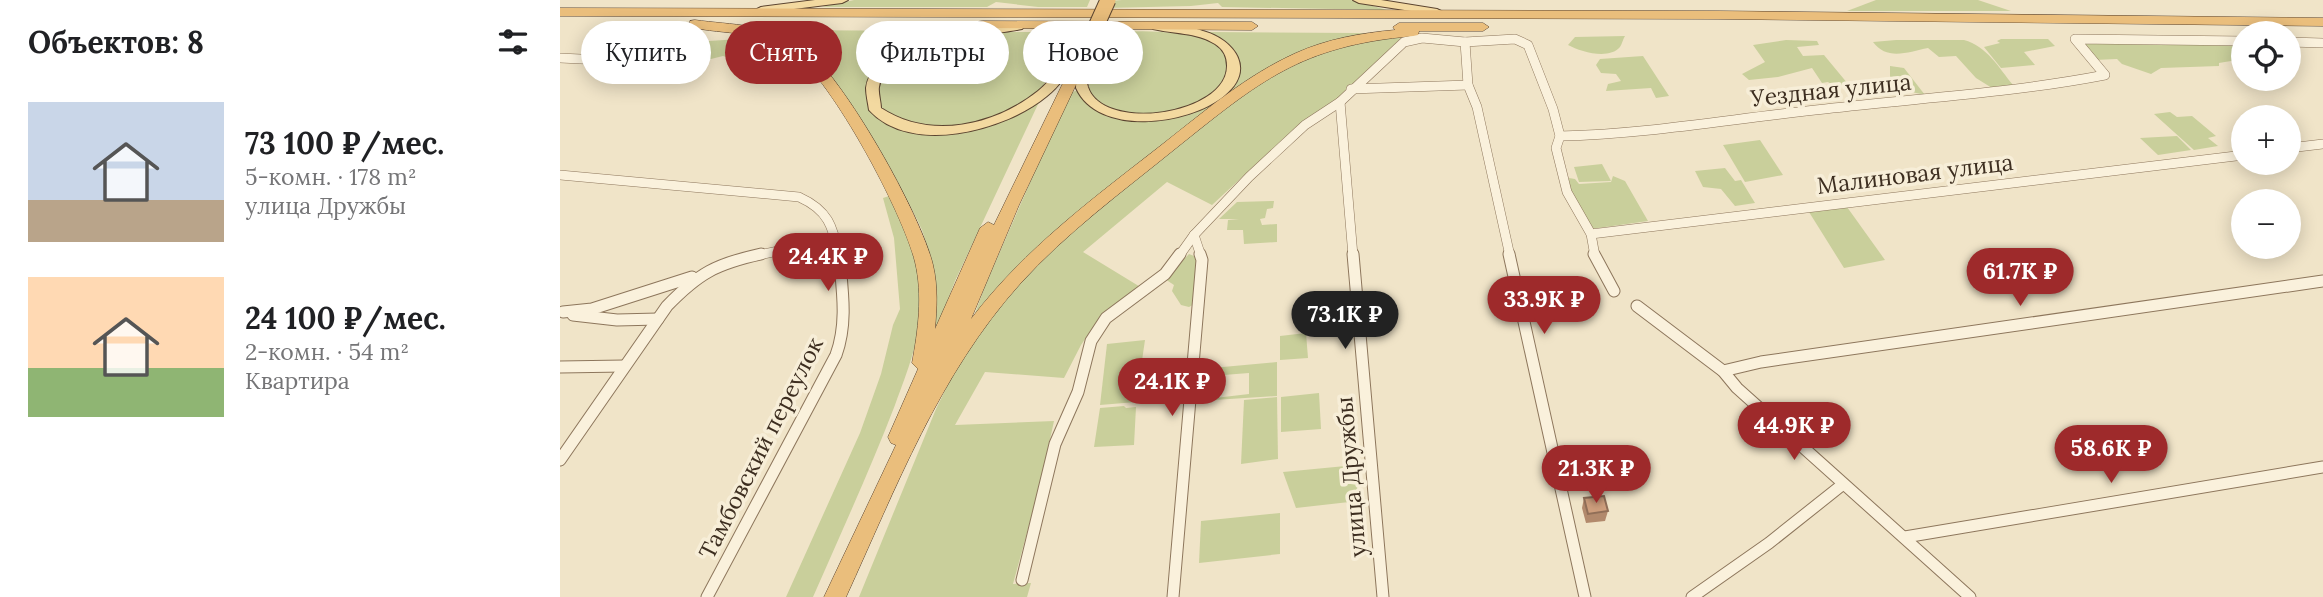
<!DOCTYPE html>
<html lang="ru">
<head>
<meta charset="utf-8">
<style>
	:root { --surface:#fff; --page:#f6f6f6; --text:#202124; --muted:#757577; --accent:#9e2a2b }
	body { margin:0; font-family:Lora,serif; background:var(--page); color:var(--text); height:100vh; display:flex; flex-direction:column; font-size:26px; white-space:nowrap }
	* { box-sizing:border-box; margin:0 }
	p { font-size:23px; color:var(--muted) }
	.icon { flex:none; width:38px; height:38px; fill:none; stroke:currentColor; stroke-width:2; stroke-linecap:round; stroke-linejoin:round }
	.map { position:relative; flex:1; overflow:hidden }
	.drawer { display:flex; flex-direction:column; background:var(--surface); width:560px }
	.drawer>* { flex:none }
	.hud { position:absolute; left:21px; top:21px; width:665px; height:63px; display:flex; gap:14px }
	.buttons { position:absolute; left:1671px; top:21px; display:grid; gap:14px }
	.buttons a { display:grid; place-items:center; width:70px; height:70px; border-radius:50%; background:var(--surface); box-shadow:0 4px 18px #0003; font-size:35px }
	.price { position:absolute; translate:-50% -60px; padding:0 16px; border-radius:24px; background:var(--accent); color:#fff; font-size:23px; line-height:46px; filter:drop-shadow(0 2px 4px #0008) }
	.price::after { content:''; position:absolute; left:50%; top:42px; width:21px; height:16px; margin-left:-10px; background:inherit; clip-path:polygon(0 0,100% 0,50% 100%) }
	.price.on { background:#222; color:#fff }
	ul { padding:0; list-style:none }
	li { display:flex; align-items:center; gap:21px; height:175px; padding:0 28px }
	li span { display:grid; place-items:center; flex:none; width:196px; height:140px; border-radius:0px; color:#555 }
	li>.icon { margin-inline-start:auto }
	span .icon { width:84px; height:84px; fill:#fffc; stroke-width:1 }
	li b { font-size:30px }
	h2 { display:flex; justify-content:space-between; align-items:center; height:84px; padding:0 28px; font-size:30px }
	.tag { padding:0 24px; border-radius:32px; background:var(--surface); box-shadow:0 4px 18px #0003; font-size:24px; line-height:63px }
	.tag.on { background:var(--accent); color:#fff }
	main { display:flex; flex:1; min-height:0 }
	.map>svg:first-child { display:block }
	.green { fill:#c9cf9b }
	.lines { fill:none; stroke-linecap:round; stroke-linejoin:round }
	.minor-far1-casing { stroke:#8d765c; stroke-width:10 }
	.minor-casing { stroke:#8d765c; stroke-width:13 }
	.primary-casing { stroke:#5b4430; stroke-width:2 }
	.trunk-casing { stroke:#5b4430; stroke-width:1 }
	.minor-far1 { stroke:#faf1dc; stroke-width:9 }
	.minor { stroke:#faf1dc; stroke-width:11 }
	.primary { fill:#f3d9a0; fill-rule:evenodd }
	.trunk { fill:#eabe7c; fill-rule:evenodd }
	.trunk-bridge-casing { stroke:#5b4430; stroke-width:17; stroke-linecap:butt }
	.trunk-bridge { stroke:#eabe7c; stroke-width:15 }
	.wall { fill:#b2896c }
	.building { fill:#cf9f7d; stroke:#916f58; stroke-width:2 }
	.labels { text-anchor:middle; stroke-width:7; stroke-linejoin:round; paint-order:stroke }
	.street-label { font-size:23px; fill:#3d2e20; stroke:#f7eed8 }
</style>
</head>
<body>
<main>
<section class="drawer">
<h2>Объектов: 8<svg class="icon" aria-label="filters" viewBox="0 0 24 24"><path d="M4 7h16M4 17h16"/><circle cx="9" cy="7" r="2"/><circle cx="15" cy="17" r="2"/></svg></h2>
<ul>
<li><span style="background:linear-gradient(#c9d6e8 70%,#b9a48a 0)"><svg class="icon" aria-label="home" viewBox="0 0 24 24"><path d="M3 11l9-7 9 7M6 9v11h12V9"/></svg></span><div><b>73 100 ₽/мес.</b><p>5-комн. · 178 m²</p><p>улица Дружбы</p></div></li>
<li><span style="background:linear-gradient(#ffd9b3 65%,#8fb573 0)"><svg class="icon" aria-label="home" viewBox="0 0 24 24"><path d="M3 11l9-7 9 7M6 9v11h12V9"/></svg></span><div><b>24 100 ₽/мес.</b><p>2-комн. · 54 m²</p><p>Квартира</p></div></li>
</ul>
</section>
<div class="map">
<svg width="1763" height="597" viewBox="0 0 1763 597">
	<rect width="100%" height="100%" fill="#f0e4c8"/>
	<!-- green -->
	<g class="green">
		<polygon points="294,0 530,0 527,7 478,7 436,2 427,7 262,7"/>
		<polygon points="562,0 791,0 827,10 662,7 658,3 631,6 546,8 550,1"/>
		<polygon points="1316,0 1418,0 1451,11 1287,11"/>
		<path d="M202,30L396,31L398,36L434,32H514L511,39L494,43L488,50L504,51L481,89L480,100L395,281L378,325L374,326C373,293 373,261 362,230C351,201 265,60 242,46C230,39 215,35 202,30Z"/>
		<path d="M648,32L799,33L842,37L783,95L734,129L652,205L607,182L523,252L582,288L542,314L521,345L504,378L425,372L395,425L494,421L480,485L453,584L471,583L467,597H299L376,409L393,374L425,286L509,93L529,87L528,72L533,52L555,50L552,42L531,39L533,36C567,29 607,30 641,37Z"/>
		<path d="M1065,36C1063,39 1062,44 1060,47C1049,60 1021,52 1008,45L1015,37Z"/>
		<polygon points="179,39 204,41 210,47 225,49 229,57 223,61 172,59 163,56 151,59 129,55 131,46 149,41"/>
		<polygon points="1441,39 1488,39 1495,46 1464,52 1475,65 1441,68 1424,47 1440,43 1437,41"/>
		<polygon points="1226,40 1257,41 1259,45 1237,47 1243,56 1264,55 1288,84 1273,86 1268,82 1262,83 1252,68 1218,77 1189,80 1182,74 1205,62 1193,45"/>
		<path d="M1336,40H1404C1427,46 1439,68 1453,85L1432,88L1416,78L1396,56L1379,57L1368,48C1348,52 1327,61 1313,42Z"/>
		<polygon points="1522,41 1683,43 1683,59 1659,63 1659,66 1601,68 1591,74 1562,64 1557,59 1535,60"/>
		<polygon points="1083,56 1109,96 1096,98 1091,88 1046,91 1048,84 1061,81 1056,74 1041,73 1036,65 1040,59"/>
		<polygon points="1330,66 1344,68 1365,95 1343,90 1330,80"/>
		<polygon points="1610,112 1617,117 1632,116 1656,136 1648,138 1658,146 1634,150 1594,114"/>
		<polygon points="1617,136 1631,150 1598,155 1580,138"/>
		<polygon points="1200,140 1223,175 1185,182 1163,145"/>
		<polygon points="1042,164 1051,181 1019,182 1014,167"/>
		<polygon points="1165,168 1175,181 1181,180 1195,203 1175,206 1161,189 1143,187 1135,171"/>
		<polygon points="1053,176 1065,181 1088,221 1031,229 1010,191 1009,178 1015,179 1019,184 1051,182"/>
		<path d="M329,196C345,227 360,262 361,297C362,335 348,370 335,405C310,470 281,533 253,597H226L300,433L321,374L333,325L340,309L334,238L323,198Z"/>
		<polygon points="714,201 713,208 707,209 705,218 700,219 702,225 717,224 717,242 684,244 683,230 667,230 668,220 679,219 659,219 677,202"/>
		<polygon points="1287,207 1325,260 1284,268 1249,212"/>
		<polygon points="629,254 639,258 636,303 629,307 621,305 612,291 614,285 605,279"/>
		<polygon points="746,333 748,358 720,360 720,336"/>
		<polygon points="585,340 576,402 540,405 547,344"/>
		<polygon points="717,362 717,396 654,400 655,398 689,394 689,373 651,376 652,368"/>
		<polygon points="759,393 761,429 721,432 721,397"/>
		<polygon points="717,397 718,459 681,464 684,400"/>
		<polygon points="564,406 566,408 576,407 574,445 534,447 540,408"/>
		<polygon points="796,465 798,501 736,508 723,472"/>
		<polygon points="720,513 720,554 639,563 641,521"/>
	</g>
	<g class="lines">
		<defs>
			<g id="minor-far1">
				<polyline points="1729,42 1763,43"/>
				<polyline points="0,58 123,64 123,68 116,73"/>
				<polyline points="791,89 908,85"/>
				<polyline points="780,102 793,256"/>
				<path d="M1000,136C1089,134 1176,118 1265,109C1358,98 1452,93 1545,75L1515,39L1684,41"/>
				<polyline points="1729,148 1763,144"/>
				<path d="M0,175L239,197C268,210 273,226 279,256"/>
				<polyline points="1031,234 1684,155"/>
				<polyline points="634,235 641,256"/>
				<polyline points="194,256 275,239"/>
				<polyline points="619,256 634,235 689,177 745,125 780,102 844,42 862,38 905,42"/>
				<polyline points="950,256 917,107 908,85 905,42 955,39 968,45 993,109 1000,136 996,148 1007,192 1031,234 1035,256"/>
			</g>
			<g id="minor">
				<polyline points="793,254 823,597"/>
				<polyline points="949,254 1025,597"/>
				<polyline points="1034,254 1054,291"/>
				<polyline points="1077,306 1163,371 1177,388 1410,597"/>
				<polyline points="3,312 32,309 132,277"/>
				<polyline points="13,315 57,320 98,319"/>
				<polyline points="0,367 64,366"/>
				<polyline points="1163,371 1201,362 1763,281"/>
				<path d="M0,460L107,306C139,273 156,264 201,254"/>
				<polyline points="1345,537 1763,467"/>
				<polyline points="462,580 495,444 518,392 531,341 546,318 605,274 620,254"/>
				<path d="M147,597L276,355C288,322 282,289 279,254"/>
				<polyline points="613,597 642,260 640,254"/>
				<polyline points="1132,597 1209,543 1282,485"/>
			</g>
			<g id="primary">
				<polygon points="255,0 288,0 282,3 201,13 195,10 201,7"/>
				<polygon points="793,0 821,0 877,9 883,12 877,15 799,3"/>
				<path d="M458,24L464,27L462,29C426,37 328,39 319,87C318,93 321,102 321,108C370,140 434,126 478,91C492,80 502,63 512,48L516,47L530,55C528,65 525,77 528,87C543,133 667,115 667,66C667,56 663,49 655,44C636,32 613,34 593,29L591,27C602,19 630,27 643,31C676,40 696,71 664,96C629,125 538,137 516,88L517,58C509,71 500,86 487,96C445,131 351,156 309,110C308,103 306,95 306,88C313,37 419,27 458,24Z"/>
			</g>
			<g id="trunk">
				<polygon points="0,8 1158,11 1763,18 1763,26 1158,19 0,16"/>
				<path d="M135,20C170,25 214,24 243,46C284,78 361,214 373,265C378,286 377,308 375,329L420,228L428,222L434,225L520,48H530L532,51L459,205L411,319C465,248 535,197 604,143C646,110 687,75 736,53C767,39 801,33 835,30L833,27L839,23H923L929,27L923,31H859L858,35L853,36C740,46 700,81 615,149C562,192 506,233 460,284C379,374 336,488 286,597H264L336,445L331,443L328,437L358,369L352,363C358,331 363,295 355,262C343,213 273,82 233,52C204,30 164,35 130,27V21Z"/>
				<polygon points="423,21 692,22 698,26 692,30 418,28 418,22"/>
			</g>
		</defs>
		<!-- minor-far1 casing -->
		<use href="#minor-far1" class="minor-far1-casing"/>
		<!-- minor casing -->
		<use href="#minor" class="minor-casing"/>
		<!-- primary casing -->
		<use href="#primary" class="primary-casing"/>
		<!-- trunk casing -->
		<use href="#trunk" class="trunk-casing"/>
		<!-- minor-far1 -->
		<use href="#minor-far1" class="minor-far1"/>
		<!-- minor -->
		<use href="#minor" class="minor"/>
		<!-- primary -->
		<use href="#primary" class="primary"/>
		<!-- trunk -->
		<use href="#trunk" class="trunk"/>
		<defs>
			<polyline id="trunk-bridge" points="525,51 548,0"/>
		</defs>
		<!-- trunk-bridge casing -->
		<use href="#trunk-bridge" class="trunk-bridge-casing"/>
		<!-- trunk-bridge -->
		<use href="#trunk-bridge" class="trunk-bridge"/>
	</g>
	<!-- wall -->
	<polygon class="wall" points="1024,498 1048,511 1045,521 1026,523 1022,508"/>
	<!-- building -->
	<polygon class="building" points="1044,496 1048,511 1028,514 1024,498"/>
	<g class="labels">
		<!-- street labels -->
		<g class="street-label">
			<text transform="translate(1271 90) rotate(-6)" y="8">Уездная улица</text>
			<text transform="translate(1355 174) rotate(-7)" y="8">Малиновая улица</text>
			<text transform="translate(201 448) rotate(-63)" y="8">Тамбовский переулок</text>
			<text transform="translate(791 477) rotate(-95)" y="8">улица Дружбы</text>
		</g>
	</g>
</svg>
<div class="buttons">
<a><svg class="icon" aria-label="locate" viewBox="0 0 24 24"><circle cx="12" cy="12" r="6"/><path d="M12 2v4M12 18v4M2 12h4M18 12h4"/></svg></a>
<a>+</a>
<a>−</a>
</div>
<b class="price" style="left:268px;top:293px">24.4K ₽</b>
<b class="price" style="left:1460px;top:308px">61.7K ₽</b>
<b class="price" style="left:984px;top:336px">33.9K ₽</b>
<b class="price on" style="left:785px;top:351px">73.1K ₽</b>
<b class="price" style="left:612px;top:418px">24.1K ₽</b>
<b class="price" style="left:1234px;top:462px">44.9K ₽</b>
<b class="price" style="left:1551px;top:485px">58.6K ₽</b>
<b class="price" style="left:1036px;top:505px">21.3K ₽</b>
<div class="hud">
<a class="tag">Купить</a>
<a class="tag on">Снять</a>
<a class="tag">Фильтры</a>
<a class="tag">Новое</a>
</div>
</div>
</main>
</body>
</html>
